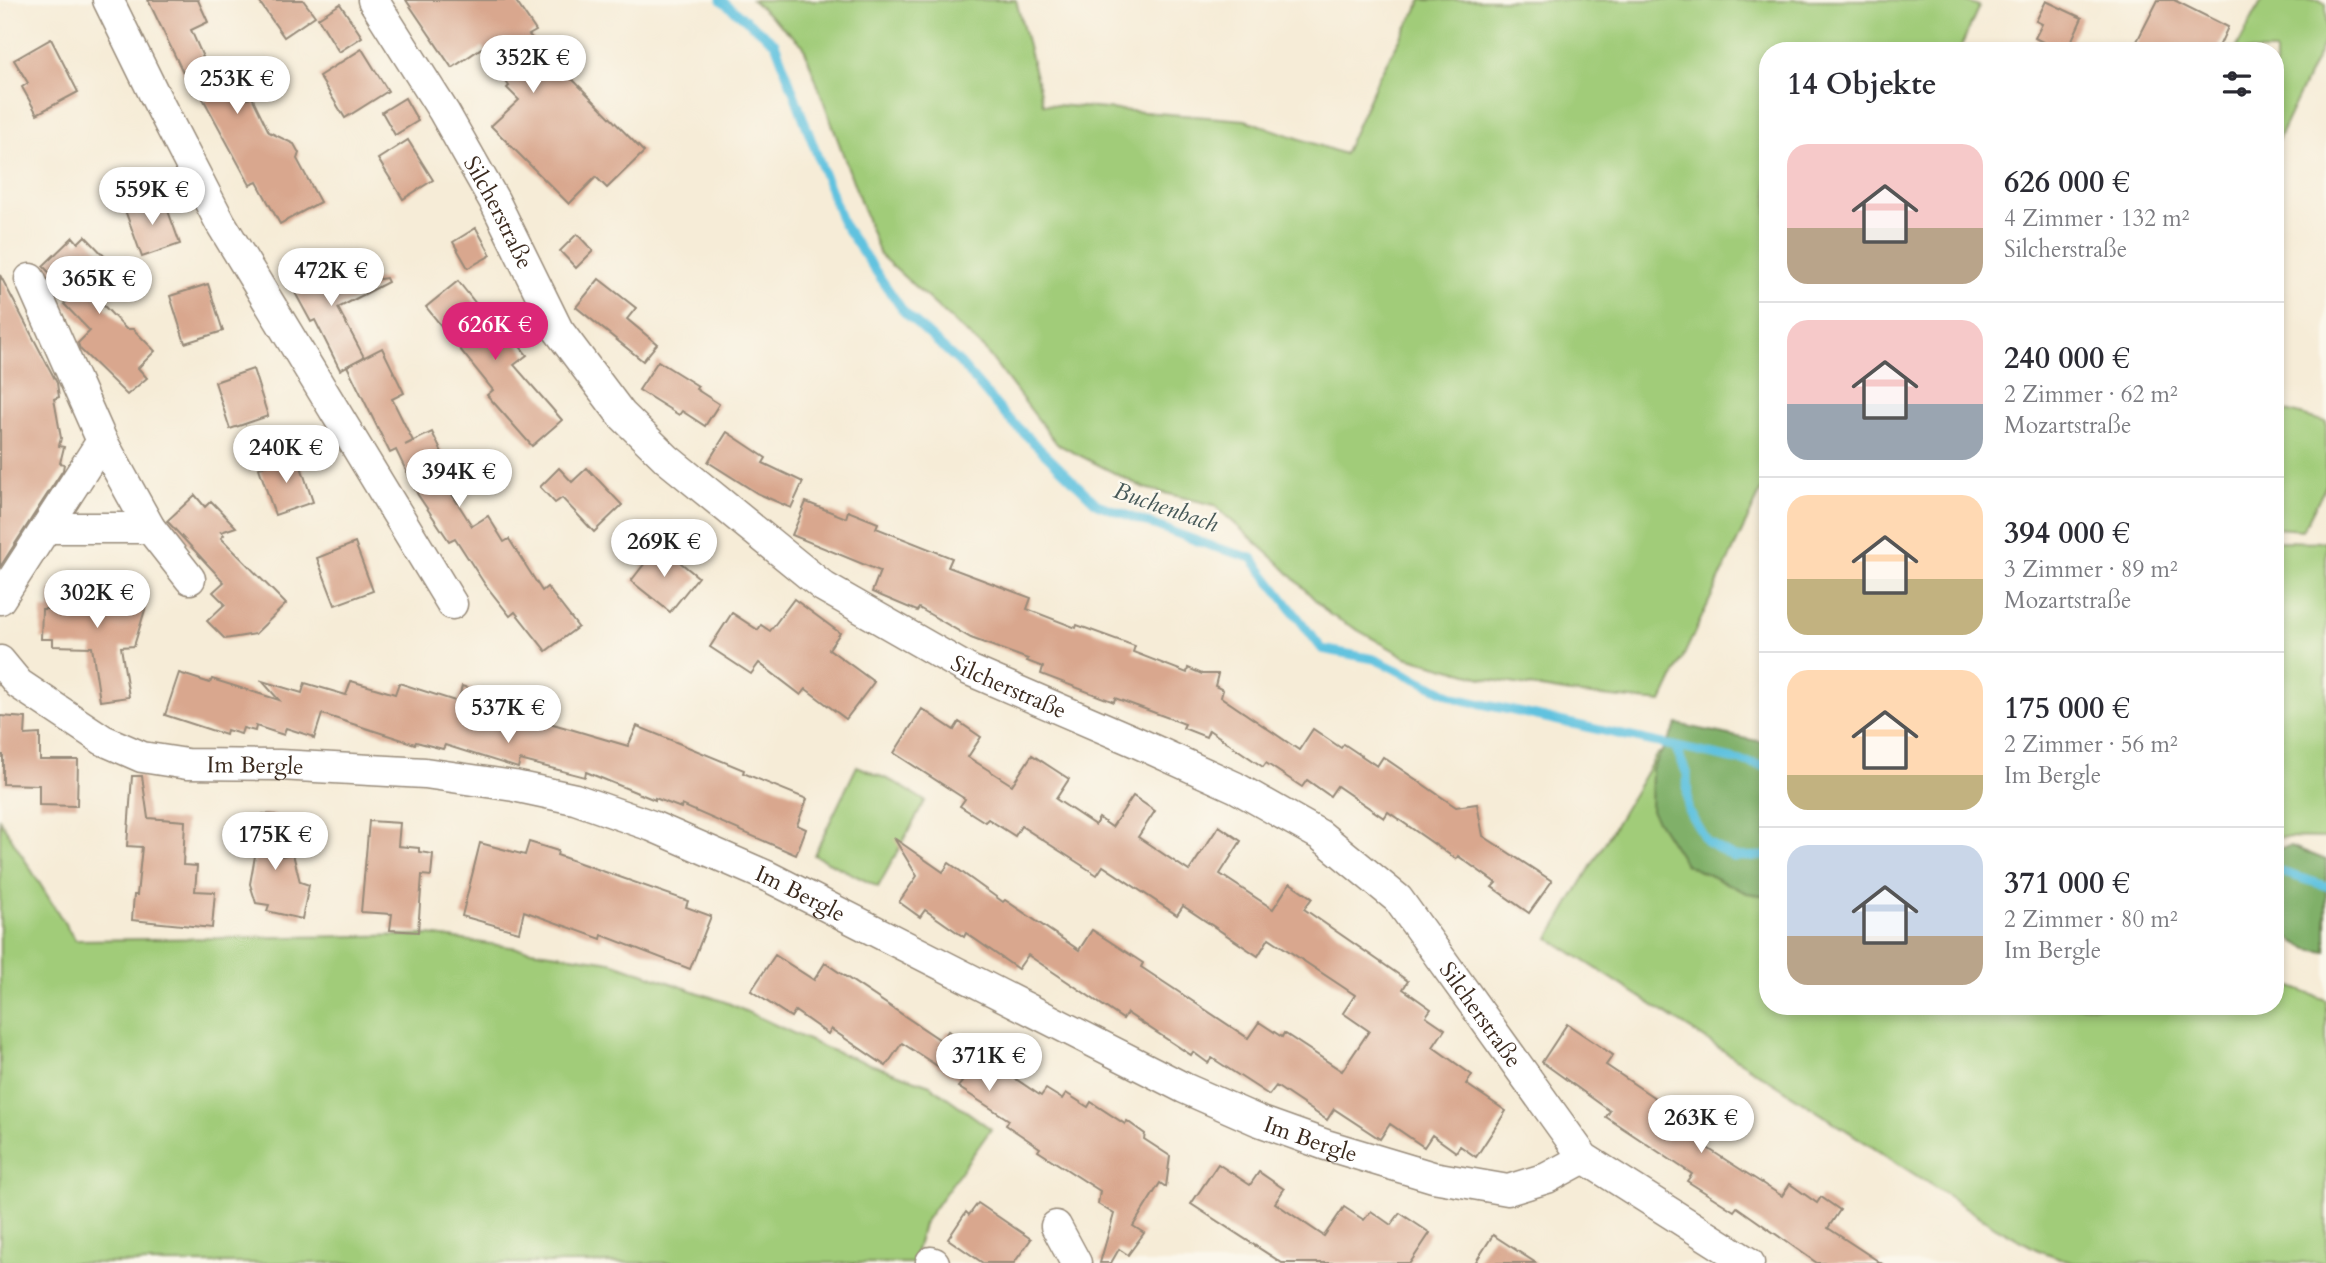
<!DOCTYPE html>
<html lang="de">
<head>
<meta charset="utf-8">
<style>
	:root { --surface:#fff; --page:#f2f2f3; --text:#2b2b33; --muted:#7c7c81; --line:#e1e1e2; --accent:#db2777 }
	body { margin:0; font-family:Cardo,serif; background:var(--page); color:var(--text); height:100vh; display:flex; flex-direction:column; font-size:26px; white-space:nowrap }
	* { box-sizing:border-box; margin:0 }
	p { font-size:23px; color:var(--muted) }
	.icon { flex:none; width:38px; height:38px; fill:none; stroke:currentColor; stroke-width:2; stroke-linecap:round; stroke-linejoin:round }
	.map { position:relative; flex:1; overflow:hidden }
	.side { position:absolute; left:1759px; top:42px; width:525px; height:973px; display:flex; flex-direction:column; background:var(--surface); border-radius:28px; box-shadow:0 4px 10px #0003 }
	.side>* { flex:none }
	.price { position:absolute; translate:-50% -60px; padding:0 16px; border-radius:24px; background:#fff; color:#222; font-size:23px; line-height:46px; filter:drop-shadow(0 2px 4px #0008) }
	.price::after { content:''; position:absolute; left:50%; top:42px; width:21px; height:16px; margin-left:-10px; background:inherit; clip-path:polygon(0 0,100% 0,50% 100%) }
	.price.current { background:var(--accent); color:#fff }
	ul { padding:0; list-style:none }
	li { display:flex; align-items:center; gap:21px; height:175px; padding:0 28px }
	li+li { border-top:2px solid var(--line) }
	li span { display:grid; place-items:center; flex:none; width:196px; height:140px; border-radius:21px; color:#555 }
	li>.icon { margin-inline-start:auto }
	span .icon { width:84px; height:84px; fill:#fffc; stroke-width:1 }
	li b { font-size:30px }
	h2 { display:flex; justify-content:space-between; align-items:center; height:84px; padding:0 28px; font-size:30px }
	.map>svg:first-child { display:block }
	.green { fill:#a1cc79; stroke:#6e7b4c; stroke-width:2 }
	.forest { fill:#80b069; stroke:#5e6d44; stroke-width:2 }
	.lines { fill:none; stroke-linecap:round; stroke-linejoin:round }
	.stream { stroke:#61c2df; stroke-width:9 }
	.building { fill:#d9a78e }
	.minor-casing { stroke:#988b7a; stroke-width:33 }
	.minor { stroke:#fff; stroke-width:30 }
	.labels { text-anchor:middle; stroke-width:5; stroke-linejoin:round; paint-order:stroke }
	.street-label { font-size:23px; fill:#3b2a1e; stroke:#fbf7ec }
	.water-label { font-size:24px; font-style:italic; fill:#465858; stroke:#fbf7ec }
</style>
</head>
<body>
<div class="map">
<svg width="2326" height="1263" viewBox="0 0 2326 1263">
	<rect width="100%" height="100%" fill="#fbf7ec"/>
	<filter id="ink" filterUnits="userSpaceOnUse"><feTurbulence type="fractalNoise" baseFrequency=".0143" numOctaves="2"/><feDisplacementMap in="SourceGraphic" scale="14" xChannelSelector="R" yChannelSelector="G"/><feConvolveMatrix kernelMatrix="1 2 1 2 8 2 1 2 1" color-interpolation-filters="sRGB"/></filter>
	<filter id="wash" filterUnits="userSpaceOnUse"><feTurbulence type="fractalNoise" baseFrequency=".00686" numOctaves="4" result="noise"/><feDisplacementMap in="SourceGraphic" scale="28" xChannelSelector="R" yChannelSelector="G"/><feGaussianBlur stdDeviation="1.57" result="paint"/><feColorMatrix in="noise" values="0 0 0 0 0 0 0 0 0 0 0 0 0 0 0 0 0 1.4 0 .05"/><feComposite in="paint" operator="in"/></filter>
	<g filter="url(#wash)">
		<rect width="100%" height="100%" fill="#f6ecd7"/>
		<!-- green -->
		<g class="green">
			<polygon points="752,0 1016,0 1043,104 1245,120 1344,154 1379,76 1422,0 1963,0 1979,6 1959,51 1768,51 1767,478 1662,702 1571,693 1486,679 1406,657 1329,614 1279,563 1214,505 1144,488 1057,444 985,350 880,255 803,45"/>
			<polygon points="2262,0 2319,0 2326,4 2326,38 2275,146 2275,51 2235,51"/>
			<polygon points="2275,408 2326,422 2326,485 2303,530 2275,528"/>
			<polygon points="2326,539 2326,838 2275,837 2275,541 2324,542"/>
			<polygon points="1675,746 1767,767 1768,1006 2275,1006 2275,981 2326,1000 2326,1263 2073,1263 2036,1249 1996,1227 1549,938 1657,754"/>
			<polygon points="857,766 896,783 925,801 878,887 814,855"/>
			<polygon points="0,820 75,940 430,935 611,962 728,1003 825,1048 930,1085 991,1129 923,1224 913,1263 0,1263"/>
		</g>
		<!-- forest -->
		<g class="forest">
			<polygon points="1677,724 1767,743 1767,896 1747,893 1685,864 1651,811 1652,769"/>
			<polygon points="2291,846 2326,860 2326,952 2308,949 2275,931 2275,849"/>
		</g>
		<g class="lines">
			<!-- stream -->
			<g class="stream">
				<polyline points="721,0 775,43 843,224 904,312 960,363 1004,414 1097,504 1211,546 1252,558 1322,649 1374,659 1459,699 1768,767"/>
				<polyline points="1675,746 1687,774 1688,810 1707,842 1734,857 1768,856"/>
				<polyline points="2275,870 2326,886"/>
			</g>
		</g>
		<g id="blocks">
			<!-- building -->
			<g class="building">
				<polygon points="148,0 198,0 208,22 191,30 213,80 233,70 248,99 252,97 269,132 294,144 299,153 297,159 320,202 280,224 257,182 250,185 199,91 193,93"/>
				<polygon points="258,0 303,0 315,16 284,37"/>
				<polygon points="406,0 515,0 536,31 529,35 644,152 607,188 596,177 569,204 491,126 519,100 507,88 509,86 483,47 452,68"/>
				<polygon points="2158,0 2174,0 2228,27 2217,51 2132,51"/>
				<polygon points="2046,1 2082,18 2067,51 2060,51 2035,38 2042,24 2036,21"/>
				<polygon points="340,4 362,37 339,52 318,18"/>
				<polygon points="51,39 78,92 37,114 22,87 28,83 14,60"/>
				<polygon points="362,49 388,91 345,118 319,76"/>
				<polygon points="405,98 418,121 395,135 382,112"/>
				<polygon points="408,140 433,180 403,199 378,159"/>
				<polygon points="163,197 180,244 142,257 125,210"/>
				<polygon points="476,228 491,255 468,268 453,242"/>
				<polygon points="577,234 593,251 576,268 560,251"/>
				<polygon points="85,236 111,263 86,287 126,329 133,329 155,351 138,368 147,378 127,395 80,349 78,343 90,331 64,304 72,297 43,266 73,237 78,243"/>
				<polygon points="322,259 336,286 386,278 388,282 338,308 364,357 340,370 315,320 311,322 287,278"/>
				<polygon points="0,275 57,383 59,397 54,399 61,438 59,446 64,447 60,463 64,464 63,470 0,567"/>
				<polygon points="599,279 636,308 627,319 657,344 643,361 576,307"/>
				<polygon points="458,281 488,319 494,315 527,355 514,365 562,420 532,446 487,395 493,390 426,307"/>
				<polygon points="208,284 223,331 185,343 170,296"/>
				<polygon points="382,348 404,393 392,399 413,441 405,445 432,432 454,477 444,482 472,526 488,516 504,542 509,539 542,591 547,587 578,627 546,651 515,612 510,616 484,583 455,538 449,541 418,495 396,450 390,453 347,366"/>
				<polygon points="658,361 698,386 696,389 719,404 705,426 682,411 679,415 639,390"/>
				<polygon points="253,369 268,416 230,429 215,382"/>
				<polygon points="727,432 766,458 763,463 803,482 791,508 757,493 708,462"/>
				<polygon points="297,455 313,502 275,515 259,468"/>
				<polygon points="559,468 572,482 587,468 622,505 594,532 562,498 555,503 540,487"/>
				<polygon points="195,495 205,507 211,501 236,527 221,532 224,535 221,538 286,604 255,634 225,639 207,621 225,604 213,592 224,582 167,521"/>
				<polygon points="806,502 846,518 848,511 878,523 876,528 952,558 948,567 1031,598 1027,609 1076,628 1077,625 1135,646 1133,652 1187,673 1188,668 1202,674 1218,674 1215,686 1223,690 1221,697 1299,750 1313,729 1341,748 1344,744 1377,766 1383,757 1456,807 1477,804 1483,836 1552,881 1529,913 1492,887 1496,883 1458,856 1456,859 1388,812 1384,818 1337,786 1330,796 1307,780 1302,787 1266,763 1263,767 1209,730 1206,737 1183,728 1185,724 1142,708 1115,698 1114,702 1041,674 1043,667 1027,661 1028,659 971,638 919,608 917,611 872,592 880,571 792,535"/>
				<polygon points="355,543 373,591 335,605 317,558"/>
				<polygon points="659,545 698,577 670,612 631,581"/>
				<polygon points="136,589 135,601 147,603 134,646 121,647 129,697 100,701 92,647 53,646 53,639 41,639 42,609 50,609 50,590"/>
				<polygon points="794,599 840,633 829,649 874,682 846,719 806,689 801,695 759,663 751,674 710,647 732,613 758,630 761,625 770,631"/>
				<polygon points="179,673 210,683 212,679 279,700 262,681 302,693 305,683 346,695 351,681 395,694 399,683 458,702 462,686 522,706 519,714 628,746 637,726 744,770 743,773 807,799 797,825 806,829 796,855 682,805 681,808 655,798 655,800 586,772 585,777 520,760 518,768 445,745 443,749 416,742 415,744 322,714 314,739 311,736 286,728 284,735 256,726 255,731 243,728 241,734 227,730 226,735 165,715"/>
				<polygon points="922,709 954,730 959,722 981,737 968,757 1012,785 1032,755 1069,779 1056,799 1095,825 1099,818 1112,827 1133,796 1155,811 1138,837 1189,871 1219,826 1241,841 1220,874 1273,909 1290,883 1312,898 1304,909 1408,981 1403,989 1431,1009 1426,1016 1445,1029 1433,1047 1472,1075 1466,1084 1506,1111 1476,1157 1460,1146 1456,1152 1432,1135 1424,1147 1390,1124 1380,1139 1334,1109 1327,1120 1276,1086 1269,1095 1212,1058 1208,1063 1193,1052 1191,1055 1127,1013 1123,1019 1028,955 1018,969 966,933 964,937 925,910 920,917 899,902 917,876 894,838 943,872 949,863 1003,902 1005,900 1079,950 1092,930 1143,963 1141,967 1248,1038 1259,1022 1282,1037 1284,1033 1342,1071 1369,1031 1343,1013 1355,995 1269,938 1258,956 1183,906 1177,915 1103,866 1097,875 1021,826 1015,836 988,819 985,822 960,806 965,799 894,753"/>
				<polygon points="0,716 26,718 25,735 40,734 40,760 78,760 77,806 39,805 39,785 3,784 3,755 0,755"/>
				<polygon points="132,776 142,776 148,818 185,821 183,865 197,866 195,891 215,892 212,928 132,920 134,895 137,895 142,847 127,846"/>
				<polygon points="263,814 275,815 275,857 293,854 300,882 309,885 302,919 267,911 269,905 256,903 250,884 257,845 249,845 248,818 262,818"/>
				<polygon points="369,821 400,823 398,846 419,848 419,852 433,854 431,876 422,875 418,932 390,930 392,914 361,912"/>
				<polygon points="529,842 558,851 557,855 688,901 686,907 711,916 690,969 602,935 601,939 524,911 519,932 462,916 480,843 525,855"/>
				<polygon points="775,955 814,980 825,963 942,1041 948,1031 969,1045 972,1040 1003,1060 998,1067 1041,1096 1046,1089 1062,1099 1066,1093 1088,1107 1091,1102 1125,1124 1127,1121 1145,1134 1144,1139 1170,1156 1166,1187 1160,1183 1133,1226 1144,1233 1128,1255 1119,1249 1111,1263 1100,1263 1114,1214 1098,1204 1100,1191 1038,1151 1040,1148 1006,1125 1009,1120 958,1087 962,1082 902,1043 886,1066 831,1029 828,1034 795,1011 791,1017 751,991"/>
				<polygon points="1567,1024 1613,1055 1606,1065 1680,1115 1673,1126 1782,1196 1790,1184 1817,1203 1821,1197 1840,1210 1828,1228 1881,1263 1817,1263 1737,1207 1734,1211 1687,1181 1692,1174 1606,1117 1610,1111 1542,1062"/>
				<polygon points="1218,1164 1250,1185 1259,1172 1284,1189 1275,1203 1324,1236 1344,1207 1364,1220 1371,1211 1391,1225 1400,1213 1430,1233 1410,1263 1282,1263 1191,1204"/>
				<polygon points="978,1203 1031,1239 1014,1263 983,1263 948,1239 966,1212 969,1215"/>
				<polygon points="1493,1235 1536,1263 1475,1263"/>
			</g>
		</g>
	</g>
	<g filter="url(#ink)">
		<use href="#blocks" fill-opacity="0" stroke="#988b7a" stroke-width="2"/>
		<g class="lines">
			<defs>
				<g id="minor">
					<polyline points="108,0 157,100 220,222 452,604"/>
					<path id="s1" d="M373,0L444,112L495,202L558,330L621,414L667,459L824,587L969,670L1136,742L1235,787L1320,835L1398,899L1584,1158L1749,1263"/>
					<polyline points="30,279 102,441 150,528 190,579"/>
					<polyline points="47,528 150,528"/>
					<polyline points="0,599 102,441"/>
					<path id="s2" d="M0,661L19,684L103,740L142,757L187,764L279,765L425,773L514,786L575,799L652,826L769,877L1184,1088L1259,1121L1326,1145L1433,1177L1508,1190L1547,1178L1584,1158"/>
					<polyline points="1056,1226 1076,1263"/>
					<polyline points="931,1262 934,1263"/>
				</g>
			</defs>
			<!-- minor casing -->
			<use href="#minor" class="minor-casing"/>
			<!-- minor -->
			<use href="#minor" class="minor"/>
		</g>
	</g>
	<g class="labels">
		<!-- street labels -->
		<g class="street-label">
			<text dy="8" stroke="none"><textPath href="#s1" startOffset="247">Silcherstraße</textPath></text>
			<text dy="8" stroke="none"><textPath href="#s1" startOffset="961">Silcherstraße</textPath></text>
			<text dy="8" stroke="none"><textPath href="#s2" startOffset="287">Im Bergle</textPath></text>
			<text dy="8" stroke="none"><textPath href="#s2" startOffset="854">Im Bergle</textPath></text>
			<text dy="8" stroke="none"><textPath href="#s1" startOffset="1549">Silcherstraße</textPath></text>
			<text dy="8" stroke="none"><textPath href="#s2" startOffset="1421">Im Bergle</textPath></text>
		</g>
		<!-- water labels -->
		<g class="water-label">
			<text transform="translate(1166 507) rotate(19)" y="8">Buchenbach</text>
		</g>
	</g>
</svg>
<b class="price" style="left:533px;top:95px">352K €</b>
<b class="price" style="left:237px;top:116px">253K €</b>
<b class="price" style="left:152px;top:227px">559K €</b>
<b class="price" style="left:331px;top:308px">472K €</b>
<b class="price" style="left:99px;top:316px">365K €</b>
<b class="price current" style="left:495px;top:362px">626K €</b>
<b class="price" style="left:286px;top:485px">240K €</b>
<b class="price" style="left:459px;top:509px">394K €</b>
<b class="price" style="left:664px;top:579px">269K €</b>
<b class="price" style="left:97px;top:630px">302K €</b>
<b class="price" style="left:508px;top:745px">537K €</b>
<b class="price" style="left:275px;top:872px">175K €</b>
<b class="price" style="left:989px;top:1093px">371K €</b>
<b class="price" style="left:1701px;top:1155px">263K €</b>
<section class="side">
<h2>14 Objekte<svg class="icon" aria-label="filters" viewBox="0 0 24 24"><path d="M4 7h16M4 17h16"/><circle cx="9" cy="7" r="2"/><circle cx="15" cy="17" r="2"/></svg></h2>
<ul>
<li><span style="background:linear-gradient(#f6c9c9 60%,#b9a48a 0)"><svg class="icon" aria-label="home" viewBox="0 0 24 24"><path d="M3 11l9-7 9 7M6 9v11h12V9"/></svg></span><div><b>626 000 €</b><p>4 Zimmer · 132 m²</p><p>Silcherstraße</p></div></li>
<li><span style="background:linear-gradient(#f6c9c9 60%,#9aa5b1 0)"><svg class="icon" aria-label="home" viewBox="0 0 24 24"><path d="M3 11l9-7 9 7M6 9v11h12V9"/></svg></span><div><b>240 000 €</b><p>2 Zimmer · 62 m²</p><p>Mozartstraße</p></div></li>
<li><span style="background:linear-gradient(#ffd9b3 60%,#c2b280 0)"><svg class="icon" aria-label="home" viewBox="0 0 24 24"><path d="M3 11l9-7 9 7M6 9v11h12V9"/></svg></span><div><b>394 000 €</b><p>3 Zimmer · 89 m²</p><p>Mozartstraße</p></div></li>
<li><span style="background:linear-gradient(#ffd9b3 75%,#c2b280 0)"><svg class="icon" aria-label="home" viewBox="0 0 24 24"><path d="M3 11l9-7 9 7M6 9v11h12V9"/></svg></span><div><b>175 000 €</b><p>2 Zimmer · 56 m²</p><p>Im Bergle</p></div></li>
<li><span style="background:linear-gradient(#c9d6e8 65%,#b9a48a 0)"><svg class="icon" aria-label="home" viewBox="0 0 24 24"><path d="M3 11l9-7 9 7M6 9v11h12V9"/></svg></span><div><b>371 000 €</b><p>2 Zimmer · 80 m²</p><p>Im Bergle</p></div></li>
</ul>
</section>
</div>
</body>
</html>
